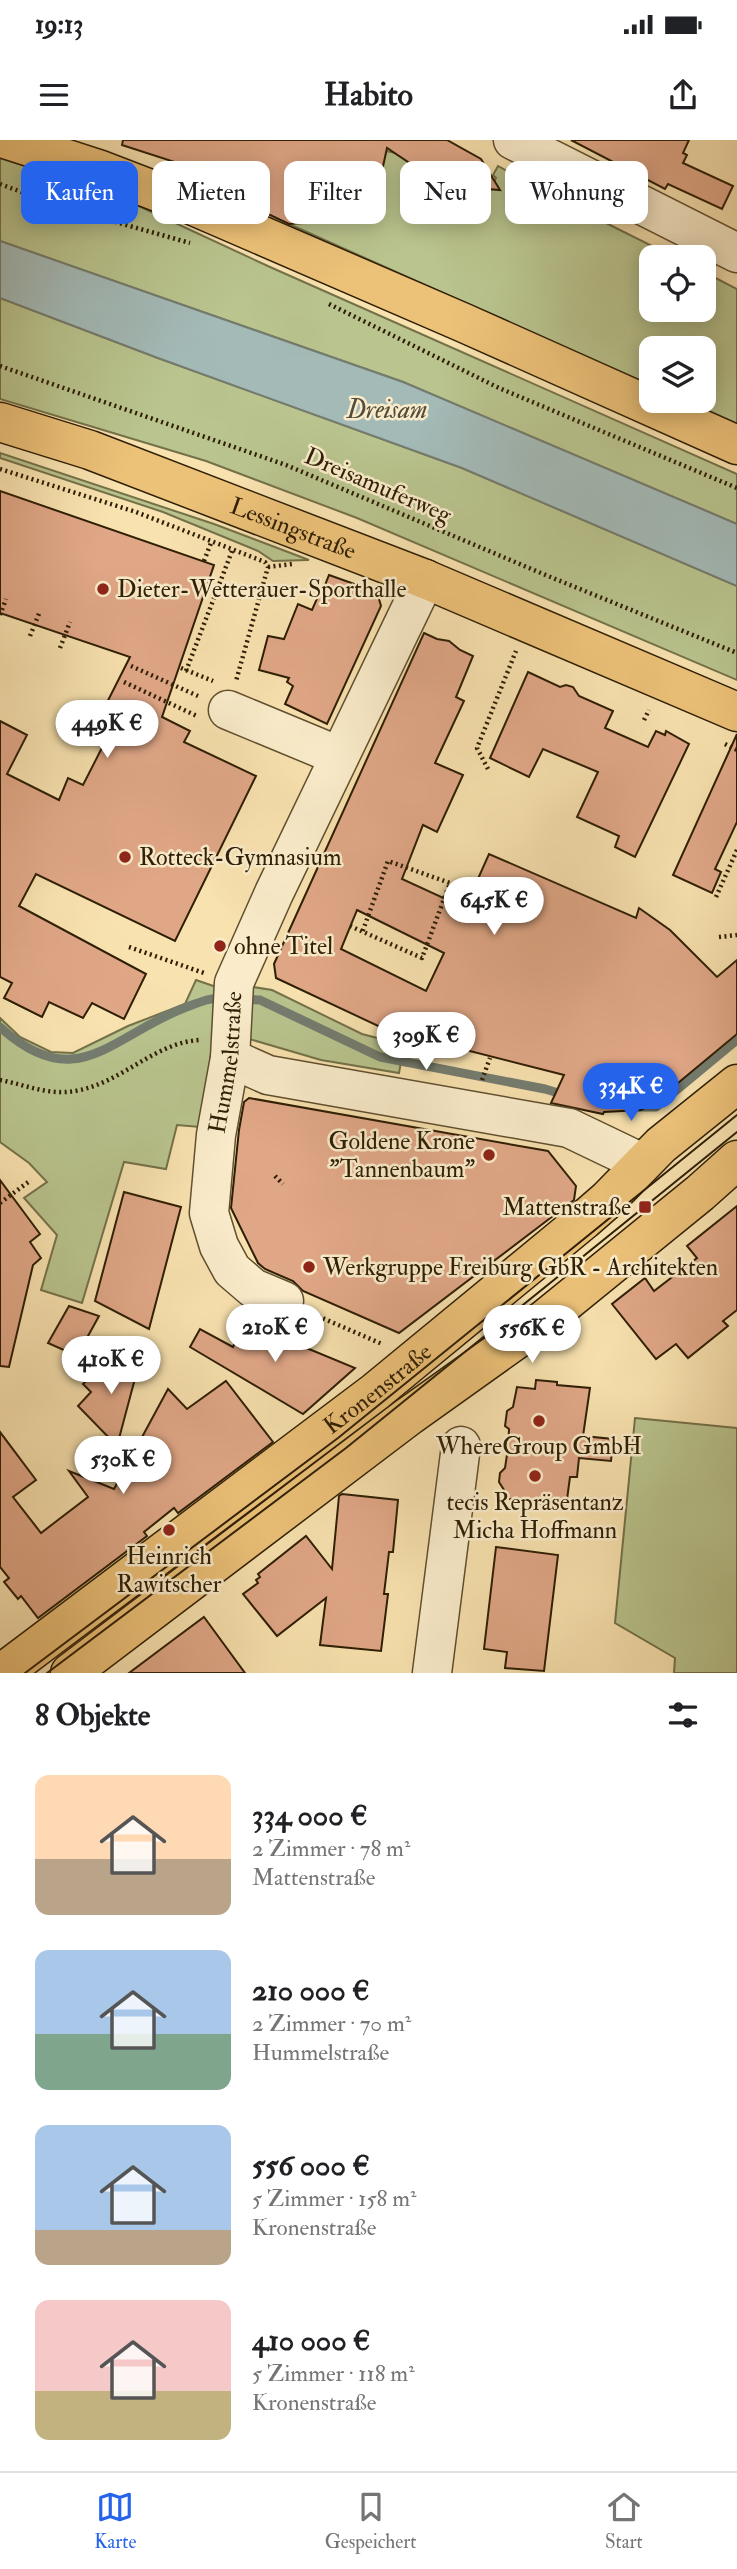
<!DOCTYPE html>
<html lang="de">
<head>
<meta charset="utf-8">
<style>
	:root { --surface:#fff; --page:#f2f2f2; --text:#202124; --muted:#757577; --line:#e0e0e0; --accent:#2563eb }
	body { margin:0; font-family:"IM FELL Double Pica",serif; background:var(--page); color:var(--text); height:100vh; display:flex; flex-direction:column; font-size:26px; white-space:nowrap }
	* { box-sizing:border-box; margin:0 }
	p { font-size:23px; color:var(--muted) }
	.icon { flex:none; width:38px; height:38px; fill:none; stroke:currentColor; stroke-width:2; stroke-linecap:round; stroke-linejoin:round }
	.map { position:relative; height:1533px; overflow:hidden }
	.sheet { display:flex; flex-direction:column; background:var(--surface); flex:1 }
	.sheet>* { flex:none }
	.guide { position:absolute; left:21px; top:21px; width:696px; height:63px; display:flex; gap:14px }
	.tools { position:absolute; left:639px; top:105px; display:grid; gap:14px }
	.tools a { display:grid; place-items:center; width:77px; height:77px; border-radius:14px; background:var(--surface); box-shadow:0 4px 18px #0003; font-size:35px }
	.price { position:absolute; translate:-50% -60px; padding:0 16px; border-radius:24px; background:#fff; color:#222; font-size:23px; line-height:46px; filter:drop-shadow(0 2px 4px #0008) }
	.price::after { content:''; position:absolute; left:50%; top:42px; width:21px; height:16px; margin-left:-10px; background:inherit; clip-path:polygon(0 0,100% 0,50% 100%) }
	.price.selected { background:var(--accent); color:#fff }
	ul { padding:0; list-style:none }
	li { display:flex; align-items:center; gap:21px; height:175px; padding:0 35px }
	li span { display:grid; place-items:center; flex:none; width:196px; height:140px; border-radius:14px; color:#555 }
	li>.icon { margin-inline-start:auto }
	span .icon { width:84px; height:84px; fill:#fffc; stroke-width:1 }
	li b { font-size:30px }
	h2 { display:flex; justify-content:space-between; align-items:center; height:84px; padding:0 35px; font-size:30px }
	.tag { padding:0 24px; border-radius:14px; background:var(--surface); box-shadow:0 4px 18px #0003; font-size:24px; line-height:63px }
	.tag.selected { background:var(--accent); color:#fff }
	.status { display:flex; justify-content:space-between; align-items:center; height:49px; padding:0 35px; background:var(--surface); direction:ltr }
	.status svg { height:19px; fill:currentColor }
	header { display:flex; justify-content:space-between; align-items:center; height:91px; padding:0 35px; background:var(--surface); font-size:32px; font-weight:800 }
	.tab-bar { display:flex; justify-content:space-around; align-items:center; height:98px; border-top:2px solid var(--line); background:var(--surface); font-size:19px; color:var(--muted) }
	.tab-bar a { display:grid; justify-items:center; gap:4px }
	.tab-bar .selected { color:var(--accent) }
	.map>svg:first-child { display:block }
	.green { fill:#b9c48e; stroke:#747149; stroke-width:2 }
	.water { fill:#a3bab7; stroke:#747c6f; stroke-width:2 }
	.lines { fill:none; stroke-linecap:round; stroke-linejoin:round }
	.stream { stroke:#747c6f; stroke-width:9 }
	.building { fill:#e0a787; stroke:#2e1e04; stroke-width:2; fill-rule:evenodd }
	.minor-casing { stroke:#604f2f; stroke-width:41 }
	.major-casing { stroke:#2e1e04; stroke-width:41 }
	.highway-casing { stroke:#2e1e04; stroke-width:41 }
	.path { stroke:#2e1e04; stroke-width:4.5; stroke-dasharray:2 3.5; stroke-linecap:butt }
	.minor { stroke:#faeccb; stroke-width:38 }
	.major { stroke:#ecc178; stroke-width:38 }
	.highway { stroke:#ecc178; stroke-width:38 }
	.tram { stroke:#2e1e04; stroke-width:2 }
	.poi-dot { fill:#8f2418; stroke:#faeccb; stroke-width:2.5 }
	.labels { text-anchor:middle; stroke-width:5; stroke-linejoin:round; paint-order:stroke }
	.street-label { font-size:24px; fill:#2e1e04; stroke:#faeccb }
	.poi-label { font-size:24px; fill:#2e1e04; stroke:#faeccb; text-anchor:start }
	.water-label { font-size:26px; font-style:italic; fill:#514d3a; stroke:#faeccb }
</style>
</head>
<body>
<div class="status"><b>19:13</b><svg viewBox="0 0 49 12"><path d="M0 12V9h3v3zM5 12V6h3v6zM10 12V3h3v9zM15 12V0h3v12zM26 1h20v11H26zM47 4h2v5h-2z"/></svg></div>
<header><svg class="icon" aria-label="menu" viewBox="0 0 24 24"><path d="M4 6h16M4 12h16M4 18h16"/></svg>Habito<svg class="icon" aria-label="share" viewBox="0 0 24 24"><path d="M12 15V3M7 8l5-5 5 5M5 13v7h14v-7"/></svg></header>
<div class="map">
<svg width="737" height="1533" viewBox="0 0 737 1533">
	<rect width="100%" height="100%" fill="#f8e2af"/>
	<filter id="stains"><feTurbulence type="fractalNoise" baseFrequency=".00286" numOctaves="4"/><feColorMatrix values="0 0 0 0 .2 0 0 0 0 .09 0 0 0 0 .02 0 0 0 .5 -.17"/></filter>
	<radialGradient id="worn" r=".72"><stop offset=".6" stop-color="#630" stop-opacity="0"/><stop offset="1" stop-color="#630" stop-opacity=".3"/></radialGradient>
	<!-- green -->
	<g class="green">
		<path d="M386,11C414,15 437,36 462,47C471,50 481,49 490,49L496,38L493,35L498,26L554,57L674,117H651V170H704V132L737,149V284L684,261H704V208H651V246L289,84Z"/>
		<polygon points="0,18 115,55 270,127 737,334 737,384 403,242 0,101"/>
		<polygon points="0,158 158,218 462,328 737,446 737,540 357,378 206,321 0,259"/>
		<polygon points="0,313 214,384 309,420 273,421 258,411 163,372 0,318"/>
		<polygon points="196,840 222,849 200,987 177,985 166,1029 124,1022 82,1163 41,1150 57,1095 24,1058 47,1042 29,1023 0,1002 0,878 20,897 51,912 73,913 128,886 185,864"/>
		<polygon points="247,846 272,850 362,894 404,905 399,933 321,920 246,898"/>
		<polygon points="635,1278 737,1288 737,1533 674,1533 675,1518 615,1483"/>
	</g>
	<!-- water -->
	<polygon class="water" points="0,101 403,242 737,384 737,446 462,328 158,218 0,158"/>
	<g class="lines">
		<!-- stream -->
		<g class="stream">
			<polyline points="243,859 260,860 380,917 545,949 565,955"/>
			<path d="M0,887C76,956 110,897 184,868C198,863 210,857 225,858"/>
			<polyline points="637,967 656,967 737,900"/>
		</g>
	</g>
	<!-- building -->
	<g class="building">
		<polygon points="123,0 447,0 481,19 500,50 463,47 432,29 426,34 387,8 379,45 364,48 333,81 289,84 178,31 181,24 122,5"/>
		<polygon points="571,0 689,0 683,13 687,15 683,23 733,46 722,69 668,44 665,49"/>
		<polygon points="0,351 214,425 162,577 190,591 184,602 256,636 175,801 36,734 19,766 146,834 124,879 92,863 83,878 49,862 42,877 4,858 12,843 0,837 0,581 27,595 7,634 59,660 68,638 83,645 108,596 94,588 130,517 0,473"/>
		<polygon points="329,435 377,452 381,466 327,584 285,564 293,546 287,542 289,538 259,530 268,496 284,499 298,464 312,470 319,454 321,455"/>
		<path d="M424,493L437,499L449,501L460,510L473,516L456,557L464,561L435,623L463,635L437,692L423,685L402,739L465,768L489,714L636,778L639,768L670,790L717,837L737,820V894L654,963L641,970L604,972L603,974L551,963L564,935L407,895L406,899L276,838L274,824ZM357,770L444,813L426,851L341,809Z"/>
		<polygon points="528,532 560,547 566,545 573,547 579,556 613,571 605,588 648,607 656,591 665,595 666,591 689,604 635,717 615,707 619,696 577,677 598,632 543,609 529,637 490,618"/>
		<polygon points="737,594 737,682 715,729 721,732 712,753 673,735"/>
		<polygon points="249,958 548,1011 576,1046 574,1060 399,1193 303,1151 293,1141 265,1129 258,1123 231,1068 239,990 244,962"/>
		<polygon points="0,1040 40,1094 30,1102 41,1118 33,1125 9,1227 0,1226"/>
		<polygon points="124,1052 181,1067 149,1189 95,1161"/>
		<polygon points="737,1066 737,1170 723,1181 728,1186 688,1218 676,1204 656,1219 612,1164 645,1138 654,1151 697,1118 687,1106"/>
		<polygon points="69,1166 99,1176 77,1216 48,1203"/>
		<polygon points="247,1174 285,1190 280,1197 355,1228 303,1274 190,1207 200,1189 233,1207"/>
		<polygon points="145,1201 117,1306 78,1266 91,1252 83,1244 102,1225 111,1234"/>
		<polygon points="536,1240 557,1242 557,1245 590,1248 583,1296 613,1299 611,1321 579,1318 577,1337 570,1337 566,1367 502,1358 504,1350 499,1342 500,1333 505,1328 508,1308 509,1289 505,1286 507,1271 513,1267 517,1247 535,1249"/>
		<polygon points="226,1241 273,1302 178,1373 174,1368 144,1392 147,1396 38,1478 21,1456 18,1459 4,1442 9,1438 0,1427 0,1292 36,1340 13,1357 41,1393 88,1357 69,1331 114,1349 168,1249 187,1269"/>
		<polygon points="342,1354 398,1360 393,1412 389,1412 384,1454 388,1454 381,1511 320,1505 326,1458 277,1496 243,1454 258,1443 256,1440 260,1437 258,1434 306,1396 332,1429 339,1356"/>
		<polygon points="496,1407 558,1415 544,1531 505,1528 507,1512 484,1509"/>
		<polygon points="204,1477 245,1533 129,1533 173,1500"/>
	</g>
	<g class="lines">
		<defs>
			<g id="minor">
				<polyline points="513,0 737,113"/>
				<polyline points="228,570 339,616"/>
				<polyline points="230,918 268,935 569,988 642,1023"/>
				<path id="s1" d="M284,1161L253,1148L232,1130L219,1106L209,1073L216,995L230,918L234,843L274,753L425,439"/>
				<polyline points="432,1533 461,1306"/>
			</g>
			<g id="major">
				<polyline points="425,439 737,572"/>
				<path id="s2" d="M2,1533L375,1252L584,1080L607,1060L661,1005L737,944"/>
				<polyline points="70,1533 409,1276 545,1179 700,1053 737,1020"/>
			</g>
			<g id="highway">
				<polyline points="8,0 98,29 189,64 464,183 737,305"/>
				<path id="s3" d="M0,282L90,310L425,439"/>
			</g>
		</defs>
		<!-- minor casing -->
		<use href="#minor" class="minor-casing"/>
		<!-- major casing -->
		<use href="#major" class="major-casing"/>
		<!-- highway casing -->
		<use href="#highway" class="highway-casing"/>
		<!-- path -->
		<g class="path">
			<polyline points="0,44 59,66 190,103"/>
			<polyline points="329,164 499,248 737,348"/>
			<polyline points="0,226 286,325 548,436 737,513"/>
			<polyline points="0,329 136,372 265,422 268,427 236,541"/>
			<polyline points="204,421 211,403"/>
			<polyline points="268,427 292,424"/>
			<polyline points="0,475 6,459"/>
			<polyline points="30,496 40,471"/>
			<polyline points="60,508 70,482"/>
			<polyline points="131,526 198,556"/>
			<polyline points="181,528 213,541"/>
			<polyline points="186,531 232,411"/>
			<polyline points="124,542 197,576"/>
			<polyline points="644,580 649,570"/>
			<polyline points="725,604 737,610"/>
			<polyline points="488,629 477,608 516,511"/>
			<polyline points="716,757 737,710"/>
			<polyline points="350,786 422,818 450,743 388,721 362,793"/>
			<polyline points="719,797 737,795"/>
			<polyline points="129,807 204,833"/>
			<path d="M0,940C27,945 51,957 80,950C123,941 155,903 199,900"/>
			<polyline points="482,940 490,918"/>
			<polyline points="275,1036 283,1044"/>
			<polyline points="0,1063 31,1040"/>
			<polyline points="313,1174 382,1204"/>
		</g>
		<!-- minor -->
		<use href="#minor" class="minor"/>
		<!-- major -->
		<use href="#major" class="major"/>
		<!-- highway -->
		<use href="#highway" class="highway"/>
		<!-- tram -->
		<g class="tram">
			<polyline points="25,1533 338,1298 737,975"/>
			<polyline points="47,1533 346,1308 737,992"/>
		</g>
	</g>
	<!-- markers -->
	<g class="poi-dot">
		<circle cx="103" cy="449" r="7"/>
		<circle cx="125" cy="717" r="7"/>
		<circle cx="220" cy="806" r="7"/>
		<circle cx="489" cy="1015" r="7"/>
		<rect x="638" y="1060" width="14" height="14" rx="3.5"/>
		<circle cx="309" cy="1127" r="7"/>
		<circle cx="539" cy="1281" r="7"/>
		<circle cx="535" cy="1336" r="7"/>
		<circle cx="169" cy="1390" r="7"/>
	</g>
	<g class="labels">
		<!-- street labels -->
		<g class="street-label">
			<text transform="translate(378 345) rotate(23)" y="8">Dreisamuferweg</text>
			<text dy="8" stroke="none"><textPath href="#s3" startOffset="312">Lessingstraße</textPath></text>
			<text dy="8" stroke="none"><textPath href="#s1" startOffset="275">Hummelstraße</textPath></text>
			<text dy="8" stroke="none"><textPath href="#s2" startOffset="471">Kronenstraße</textPath></text>
		</g>
		<!-- poi labels -->
		<g class="poi-label">
			<text x="117" y="457">Dieter-Wetterauer-Sporthalle</text>
			<text x="139" y="725">Rotteck-Gymnasium</text>
			<text x="234" y="814">ohne Titel</text>
			<text x="475" y="1009" text-anchor="end">Goldene Krone<tspan x="475" dy="28">"Tannenbaum"</tspan></text>
			<text x="631" y="1075" text-anchor="end">Mattenstraße</text>
			<text x="323" y="1135">Werkgruppe Freiburg GbR - Architekten</text>
			<text x="539" y="1314" text-anchor="middle">WhereGroup GmbH</text>
			<text x="535" y="1370" text-anchor="middle">tecis Repräsentanz<tspan x="535" dy="28">Micha Hoffmann</tspan></text>
			<text x="169" y="1424" text-anchor="middle">Heinrich<tspan x="169" dy="28">Rawitscher</tspan></text>
		</g>
		<!-- water labels -->
		<g class="water-label">
			<text x="387" y="278">Dreisam</text>
		</g>
	</g>
	<rect width="100%" height="100%" filter="url(#stains)"/>
	<rect width="100%" height="100%" fill="url(#worn)"/>
</svg>
<div class="tools">
<a><svg class="icon" aria-label="locate" viewBox="0 0 24 24"><circle cx="12" cy="12" r="6"/><path d="M12 2v4M12 18v4M2 12h4M18 12h4"/></svg></a>
<a><svg class="icon" aria-label="layers" viewBox="0 0 24 24"><path d="M12 4l9 5-9 5-9-5zM3 14l9 5 9-5"/></svg></a>
</div>
<b class="price" style="left:107px;top:620px">449K €</b>
<b class="price" style="left:494px;top:797px">645K €</b>
<b class="price" style="left:426px;top:932px">309K €</b>
<b class="price selected" style="left:631px;top:983px">334K €</b>
<b class="price" style="left:275px;top:1224px">210K €</b>
<b class="price" style="left:532px;top:1225px">556K €</b>
<b class="price" style="left:111px;top:1256px">410K €</b>
<b class="price" style="left:123px;top:1356px">530K €</b>
<div class="guide">
<a class="tag selected">Kaufen</a>
<a class="tag">Mieten</a>
<a class="tag">Filter</a>
<a class="tag">Neu</a>
<a class="tag">Wohnung</a>
</div>
</div>
<section class="sheet">
<h2>8 Objekte<svg class="icon" aria-label="filters" viewBox="0 0 24 24"><path d="M4 7h16M4 17h16"/><circle cx="9" cy="7" r="2"/><circle cx="15" cy="17" r="2"/></svg></h2>
<ul>
<li><span style="background:linear-gradient(#ffd9b3 60%,#b9a48a 0)"><svg class="icon" aria-label="home" viewBox="0 0 24 24"><path d="M3 11l9-7 9 7M6 9v11h12V9"/></svg></span><div><b>334 000 €</b><p>2 Zimmer · 78 m²</p><p>Mattenstraße</p></div></li>
<li><span style="background:linear-gradient(#a9c7e8 60%,#7fa58c 0)"><svg class="icon" aria-label="home" viewBox="0 0 24 24"><path d="M3 11l9-7 9 7M6 9v11h12V9"/></svg></span><div><b>210 000 €</b><p>2 Zimmer · 70 m²</p><p>Hummelstraße</p></div></li>
<li><span style="background:linear-gradient(#a9c7e8 75%,#b9a48a 0)"><svg class="icon" aria-label="home" viewBox="0 0 24 24"><path d="M3 11l9-7 9 7M6 9v11h12V9"/></svg></span><div><b>556 000 €</b><p>5 Zimmer · 158 m²</p><p>Kronenstraße</p></div></li>
<li><span style="background:linear-gradient(#f6c9c9 65%,#c2b280 0)"><svg class="icon" aria-label="home" viewBox="0 0 24 24"><path d="M3 11l9-7 9 7M6 9v11h12V9"/></svg></span><div><b>410 000 €</b><p>5 Zimmer · 118 m²</p><p>Kronenstraße</p></div></li>
</ul>
</section>
<nav class="tab-bar">
<a class="selected"><svg class="icon" aria-label="map" viewBox="0 0 24 24"><path d="M3 6l6-2 6 2 6-2v14l-6 2-6-2-6 2zM9 4v14M15 6v14"/></svg>Karte</a>
<a><svg class="icon" aria-label="saved" viewBox="0 0 24 24"><path d="M7 4h10v16l-5-4-5 4z"/></svg>Gespeichert</a>
<a><svg class="icon" aria-label="home" viewBox="0 0 24 24"><path d="M3 11l9-7 9 7M6 9v11h12V9"/></svg>Start</a>
</nav>
</body>
</html>
